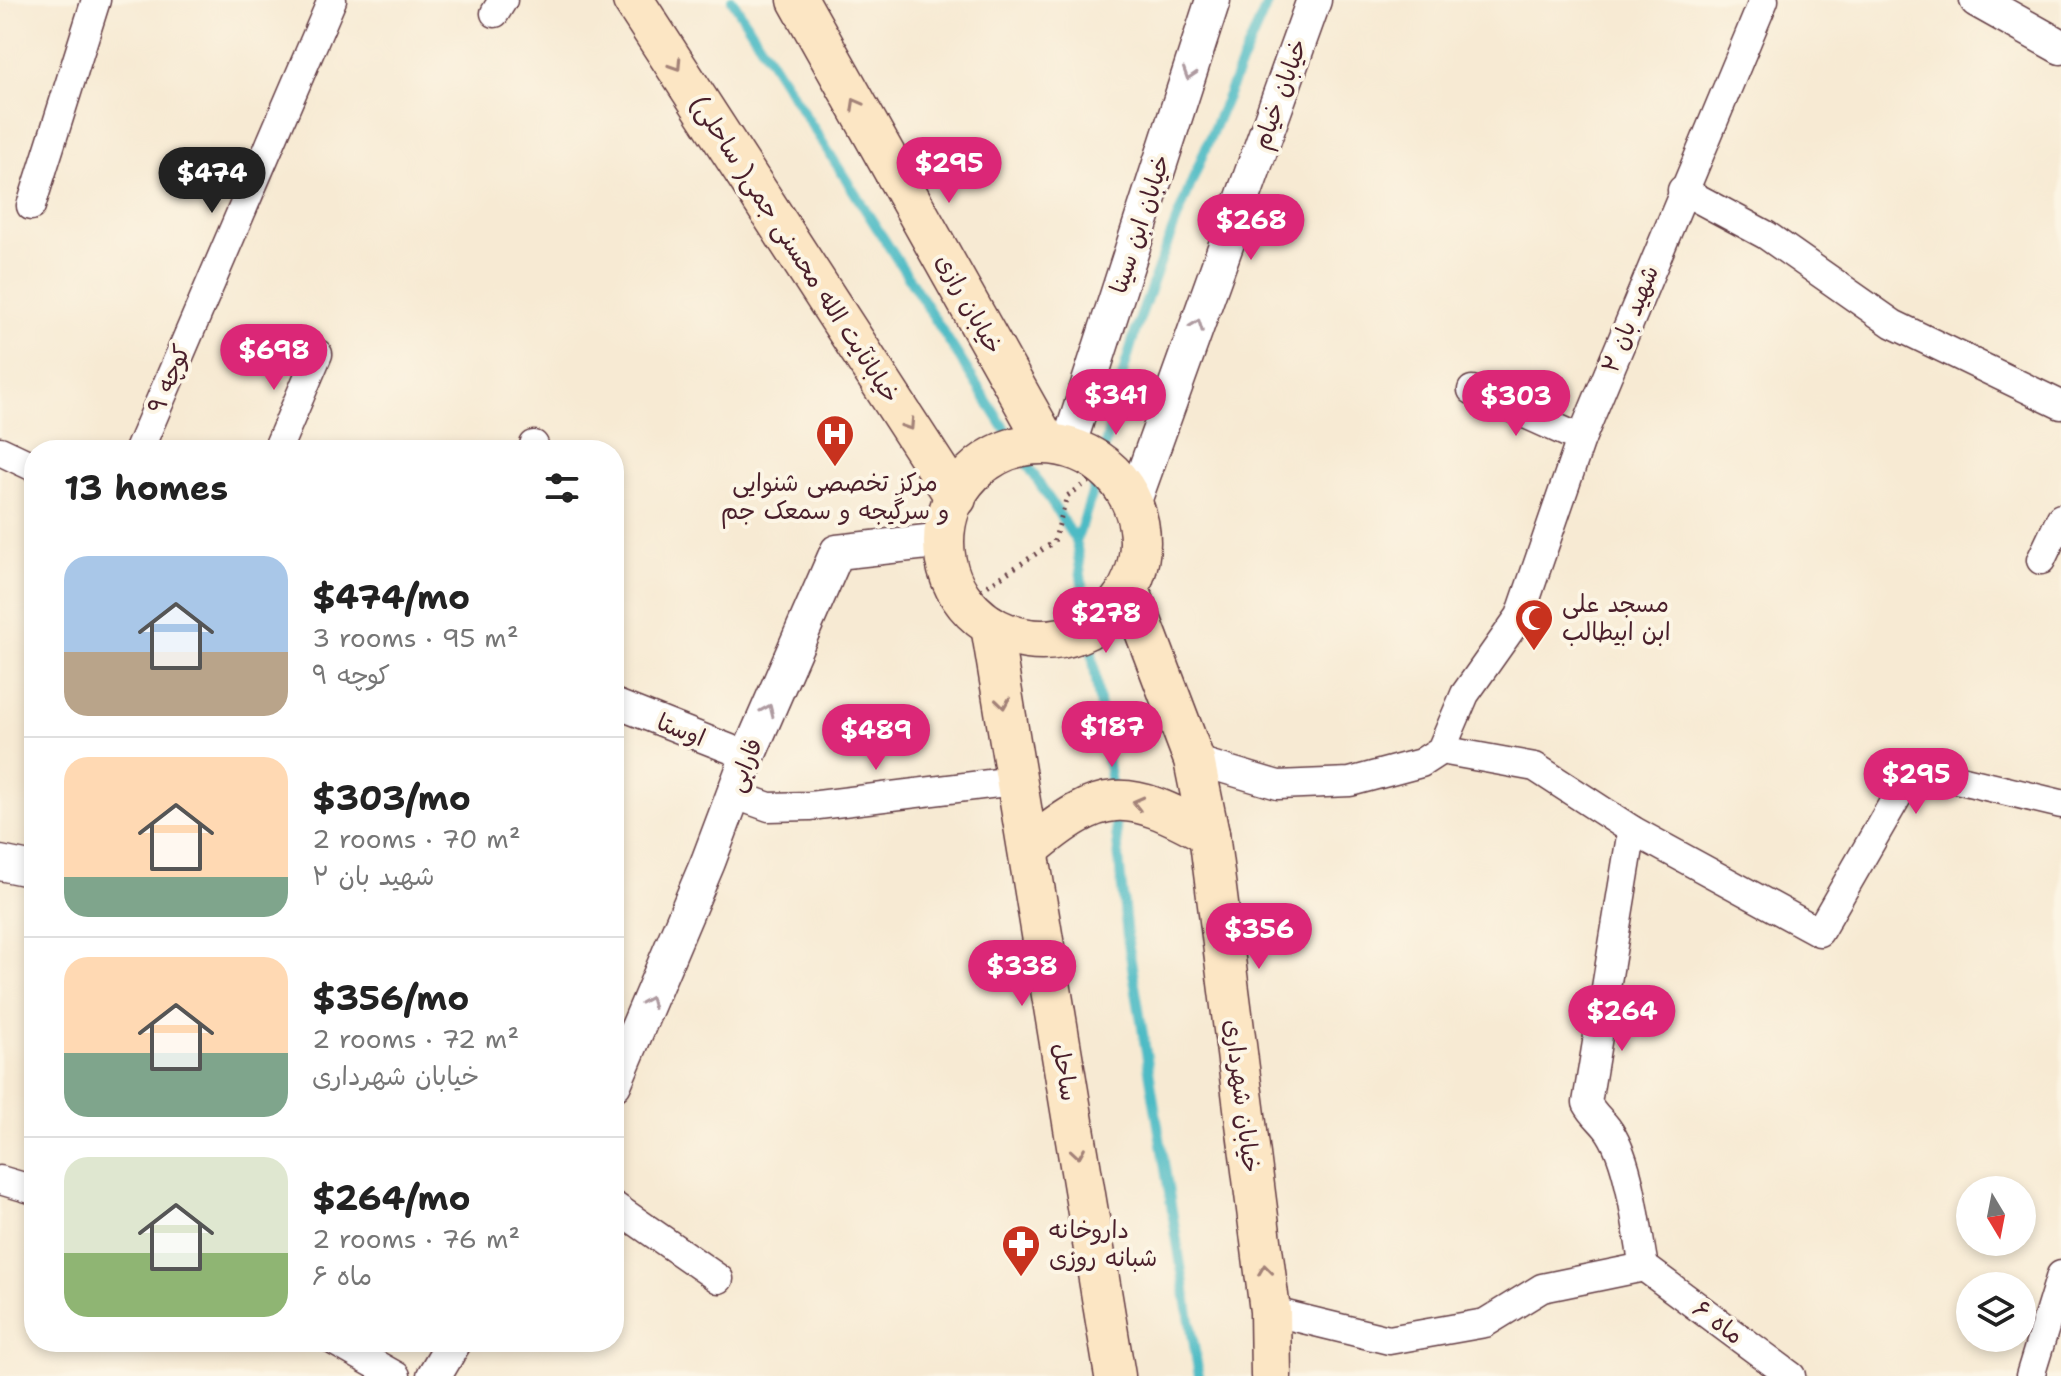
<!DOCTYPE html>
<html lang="en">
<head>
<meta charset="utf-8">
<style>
	:root { --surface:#fff; --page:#f6f6f6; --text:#222; --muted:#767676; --line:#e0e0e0; --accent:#db2777 }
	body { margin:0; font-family:"Shantell Sans","Playpen Sans Arabic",sans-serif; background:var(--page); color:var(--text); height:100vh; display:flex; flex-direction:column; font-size:30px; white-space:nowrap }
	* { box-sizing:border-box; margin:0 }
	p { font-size:26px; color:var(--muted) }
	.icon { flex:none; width:44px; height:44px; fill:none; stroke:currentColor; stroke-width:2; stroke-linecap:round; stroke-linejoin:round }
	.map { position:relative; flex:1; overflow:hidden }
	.panel { position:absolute; left:24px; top:440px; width:600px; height:912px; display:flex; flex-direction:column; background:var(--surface); border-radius:32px; box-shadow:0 4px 12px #0003 }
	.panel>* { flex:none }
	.needle { width:52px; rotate:170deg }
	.buttons { position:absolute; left:1956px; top:1176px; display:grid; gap:16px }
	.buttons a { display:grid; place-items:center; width:80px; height:80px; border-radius:50%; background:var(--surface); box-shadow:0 4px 12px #0003; font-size:40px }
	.price { position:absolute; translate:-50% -68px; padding:0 18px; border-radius:28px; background:var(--accent); color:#fff; font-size:26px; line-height:52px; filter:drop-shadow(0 2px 4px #0008) }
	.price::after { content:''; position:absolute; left:50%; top:48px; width:24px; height:18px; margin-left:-12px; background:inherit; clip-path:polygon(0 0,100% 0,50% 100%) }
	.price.active { background:#222; color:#fff }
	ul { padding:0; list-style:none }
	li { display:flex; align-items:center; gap:24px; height:200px; padding:0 40px }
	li+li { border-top:2px solid var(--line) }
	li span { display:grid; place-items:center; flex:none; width:224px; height:160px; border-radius:24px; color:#555 }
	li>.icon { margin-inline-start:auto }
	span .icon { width:96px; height:96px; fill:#fffc; stroke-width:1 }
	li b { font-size:34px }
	h2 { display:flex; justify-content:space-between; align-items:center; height:96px; padding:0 40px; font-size:34px }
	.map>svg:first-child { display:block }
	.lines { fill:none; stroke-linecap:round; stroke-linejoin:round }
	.stream { stroke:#4dbbc5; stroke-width:10 }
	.minor-casing { stroke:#643d44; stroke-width:31 }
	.tertiary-casing { stroke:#643d44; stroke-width:37 }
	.secondary-casing { stroke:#643d44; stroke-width:43 }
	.path { stroke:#643d44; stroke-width:5; stroke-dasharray:2 6; stroke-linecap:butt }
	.minor { stroke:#fff; stroke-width:28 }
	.tertiary { stroke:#fff; stroke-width:34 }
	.secondary { stroke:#fce6c4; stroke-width:40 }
	.oneway { stroke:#a38278 }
	.oneway2 { stroke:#ae9aa0 }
	.labels { text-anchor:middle; stroke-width:8; stroke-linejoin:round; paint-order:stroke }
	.street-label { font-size:24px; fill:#4a1f2b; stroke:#fcf5e5 }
	.poi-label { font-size:24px; fill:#4a1f2b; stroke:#fcf5e5; text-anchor:start }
</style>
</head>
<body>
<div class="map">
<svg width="2061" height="1376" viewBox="0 0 2061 1376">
	<rect width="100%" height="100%" fill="#fcf5e5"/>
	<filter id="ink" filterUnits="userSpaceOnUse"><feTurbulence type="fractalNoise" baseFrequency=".0125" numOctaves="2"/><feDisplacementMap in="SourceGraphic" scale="16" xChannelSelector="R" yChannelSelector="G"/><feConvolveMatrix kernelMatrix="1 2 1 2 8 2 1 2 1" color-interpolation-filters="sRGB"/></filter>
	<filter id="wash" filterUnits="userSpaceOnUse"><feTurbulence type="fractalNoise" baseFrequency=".006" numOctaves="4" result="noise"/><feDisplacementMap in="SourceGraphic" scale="32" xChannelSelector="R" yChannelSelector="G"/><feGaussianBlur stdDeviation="1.8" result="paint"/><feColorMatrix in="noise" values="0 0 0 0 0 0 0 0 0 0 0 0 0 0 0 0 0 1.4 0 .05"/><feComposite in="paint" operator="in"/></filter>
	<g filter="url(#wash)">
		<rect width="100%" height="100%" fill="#f7ead3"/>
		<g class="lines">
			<!-- stream -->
			<g class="stream">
				<polyline points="732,0 1076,541 1112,791"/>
				<path d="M1076,541C1104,469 1114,391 1140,318C1178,210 1223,104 1269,0"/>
				<polyline points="1114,811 1127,936 1199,1376"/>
			</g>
		</g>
	</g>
	<g filter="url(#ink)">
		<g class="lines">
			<defs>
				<g id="minor">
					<polyline points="495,13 503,0"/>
					<polyline points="1682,190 1766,235 1893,324 2061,405"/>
					<polyline points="31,206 96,0"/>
					<polyline points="1472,390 1581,439"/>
					<polyline points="139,450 332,0"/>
					<polyline points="277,450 318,354"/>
					<polyline points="533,450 534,445"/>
					<polyline points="0,451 34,467"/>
					<polyline points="2041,560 2061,518"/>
					<polyline points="614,703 748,756"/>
					<polyline points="1441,750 1535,767 1632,830 1819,932 1905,783 1931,773 2061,804"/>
					<polyline points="1194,760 1278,785 1350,782 1421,763 1441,750 1465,694 1520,616 1581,439 1764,0"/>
					<polyline points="733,794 769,807 810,806 1014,781"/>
					<path d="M1632,830L1587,1103C1593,1114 1600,1119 1607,1128C1631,1160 1636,1227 1644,1267"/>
					<polyline points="0,1180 34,1190"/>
					<polyline points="614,1206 719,1279"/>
					<polyline points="1644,1267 1791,1376"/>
					<polyline points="1270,1311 1389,1340 1485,1323 1542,1288 1644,1267"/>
					<polyline points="336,1342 396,1376"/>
					<polyline points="2030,1376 2061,1275"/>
				</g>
				<g id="tertiary">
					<polyline points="1977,0 2061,47"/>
					<polyline points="1068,447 1213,0"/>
					<polyline points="1133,504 1314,0"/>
					<polyline points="0,863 34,870"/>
					<polyline points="614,1084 708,862 748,756 837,552 945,540"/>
					<polyline points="434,1376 454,1342"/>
				</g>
				<g id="secondary">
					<polyline points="633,0 956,498"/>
					<polyline points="798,0 1045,440"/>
					<circle cx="1042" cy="542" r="98"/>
					<polyline points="1129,589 1194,760 1209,834 1270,1311 1271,1376"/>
					<polyline points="991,626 1115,1376"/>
					<path d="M1029,849C1102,787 1126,788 1209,834"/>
				</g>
			</defs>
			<!-- minor casing -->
			<use href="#minor" class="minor-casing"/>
			<!-- tertiary casing -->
			<use href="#tertiary" class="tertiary-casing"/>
			<!-- secondary casing -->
			<use href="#secondary" class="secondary-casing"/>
			<!-- path -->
			<polyline class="path" points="981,590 1054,542 1067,496 1107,470"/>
			<!-- minor -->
			<use href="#minor" class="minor"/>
			<!-- tertiary -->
			<use href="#tertiary" class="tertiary"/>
			<!-- secondary -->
			<use href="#secondary" class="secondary"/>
		</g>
		<!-- one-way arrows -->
		<defs><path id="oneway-chevron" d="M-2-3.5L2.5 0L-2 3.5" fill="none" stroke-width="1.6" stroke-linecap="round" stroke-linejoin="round" transform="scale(2)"/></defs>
		<g class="oneway">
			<use href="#oneway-chevron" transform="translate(676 65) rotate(57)"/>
			<use href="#oneway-chevron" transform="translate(856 104) rotate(-119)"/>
			<use href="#oneway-chevron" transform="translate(909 425) rotate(57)"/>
			<use href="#oneway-chevron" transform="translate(1003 703) rotate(82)"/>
			<use href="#oneway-chevron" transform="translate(1138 803) rotate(-166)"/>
			<use href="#oneway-chevron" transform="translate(1078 1153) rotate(81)"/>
			<use href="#oneway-chevron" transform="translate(1265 1270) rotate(-97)"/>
		</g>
		<g class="oneway2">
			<use href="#oneway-chevron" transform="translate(1189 74) rotate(108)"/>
			<use href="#oneway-chevron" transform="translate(1197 325) rotate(-70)"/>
			<use href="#oneway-chevron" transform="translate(768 710) rotate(-66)"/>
			<use href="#oneway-chevron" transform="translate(649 1002) rotate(-67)"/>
		</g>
	</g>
	<!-- icons -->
	<defs>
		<symbol id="hospital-pin" viewBox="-11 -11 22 30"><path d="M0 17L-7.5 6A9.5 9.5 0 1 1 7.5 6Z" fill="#c8321e" stroke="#fcf5e5"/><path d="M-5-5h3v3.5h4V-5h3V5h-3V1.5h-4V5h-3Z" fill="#fff"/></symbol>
		<symbol id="mosque-pin" viewBox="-11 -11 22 30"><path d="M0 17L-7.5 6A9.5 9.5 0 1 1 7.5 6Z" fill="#c8321e" stroke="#fcf5e5"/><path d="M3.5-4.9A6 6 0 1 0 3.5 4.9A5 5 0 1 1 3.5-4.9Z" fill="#fff"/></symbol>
		<symbol id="pharmacy-pin" viewBox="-11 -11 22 30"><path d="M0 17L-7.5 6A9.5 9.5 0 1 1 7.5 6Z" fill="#c8321e" stroke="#fcf5e5"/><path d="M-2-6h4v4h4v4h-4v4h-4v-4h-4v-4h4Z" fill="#fff"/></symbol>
	</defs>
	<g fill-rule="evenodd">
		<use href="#hospital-pin" x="813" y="412" width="44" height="60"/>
		<use href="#mosque-pin" x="1512" y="596" width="44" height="60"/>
		<use href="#pharmacy-pin" x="999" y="1222" width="44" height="60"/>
	</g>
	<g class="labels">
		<!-- street labels -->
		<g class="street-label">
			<text transform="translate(1280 94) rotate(-70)" y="8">خیابان خیام</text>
			<text transform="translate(1140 224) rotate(-72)" y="8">خیابان ابن سینا</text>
			<text transform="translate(795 249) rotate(57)" y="8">خیابانآیت الله محسنی جمی( ساحلی)</text>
			<text transform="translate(969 304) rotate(61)" y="8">خیابان رازی</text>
			<text transform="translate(1630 319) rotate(-68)" y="8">شهید بان ۲</text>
			<text transform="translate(169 379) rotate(-67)" y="8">کوچه ۹</text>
			<text transform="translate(681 730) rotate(22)" y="8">اوستا</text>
			<text transform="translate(745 765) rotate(-68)" y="8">فارابی</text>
			<text transform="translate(1065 1072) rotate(81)" y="8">ساحل</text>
			<text transform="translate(1242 1096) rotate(83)" y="8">خیابان شهرداری</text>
			<text transform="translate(1718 1322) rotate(37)" y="8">ماه ۶</text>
		</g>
		<!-- poi labels -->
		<g class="poi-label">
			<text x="835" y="491" text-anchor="middle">مرکز تخصصی شنوایی<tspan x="835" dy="28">و سرگیجه و سمعک جم</tspan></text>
			<text x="1562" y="612">مسجد علی<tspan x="1562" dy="28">ابن ابیطالب</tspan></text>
			<text x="1049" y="1238">داروخانه<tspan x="1049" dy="28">شبانه روزی</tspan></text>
		</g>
	</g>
</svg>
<div class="buttons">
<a><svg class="needle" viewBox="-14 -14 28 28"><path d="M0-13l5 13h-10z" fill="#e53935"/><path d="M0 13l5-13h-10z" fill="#767676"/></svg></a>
<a><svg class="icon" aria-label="layers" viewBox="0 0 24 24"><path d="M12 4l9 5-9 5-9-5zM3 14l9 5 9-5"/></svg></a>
</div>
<b class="price" style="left:949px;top:205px">$295</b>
<b class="price active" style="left:212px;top:215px">$474</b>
<b class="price" style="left:1251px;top:262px">$268</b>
<b class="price" style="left:274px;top:392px">$698</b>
<b class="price" style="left:1116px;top:437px">$341</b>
<b class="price" style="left:1516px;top:438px">$303</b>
<b class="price" style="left:1106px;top:655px">$278</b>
<b class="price" style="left:1112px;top:769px">$187</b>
<b class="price" style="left:876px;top:772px">$489</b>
<b class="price" style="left:1916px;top:816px">$295</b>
<b class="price" style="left:1259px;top:971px">$356</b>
<b class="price" style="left:1022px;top:1008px">$338</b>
<b class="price" style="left:1622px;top:1053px">$264</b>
<section class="panel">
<h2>13 homes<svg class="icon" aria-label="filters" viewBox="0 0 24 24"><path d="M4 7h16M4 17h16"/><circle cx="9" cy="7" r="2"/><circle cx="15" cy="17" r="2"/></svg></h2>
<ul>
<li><span style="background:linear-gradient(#a9c7e8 60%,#b9a48a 0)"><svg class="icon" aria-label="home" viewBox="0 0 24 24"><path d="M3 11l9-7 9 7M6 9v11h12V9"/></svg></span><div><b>$474/mo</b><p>3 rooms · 95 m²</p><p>کوچه ۹</p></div></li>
<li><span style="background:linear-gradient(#ffd9b3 75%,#7fa58c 0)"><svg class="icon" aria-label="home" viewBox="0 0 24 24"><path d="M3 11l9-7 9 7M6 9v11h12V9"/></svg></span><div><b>$303/mo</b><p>2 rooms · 70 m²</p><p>شهید بان ۲</p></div></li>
<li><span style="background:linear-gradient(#ffd9b3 60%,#7fa58c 0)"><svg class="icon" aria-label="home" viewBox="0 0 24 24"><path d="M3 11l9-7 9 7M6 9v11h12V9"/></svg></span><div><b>$356/mo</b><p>2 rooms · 72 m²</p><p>خیابان شهرداری</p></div></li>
<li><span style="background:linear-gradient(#dfe7d0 60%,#8fb573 0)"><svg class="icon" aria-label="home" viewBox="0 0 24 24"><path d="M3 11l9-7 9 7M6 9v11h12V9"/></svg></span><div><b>$264/mo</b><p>2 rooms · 76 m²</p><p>ماه ۶</p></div></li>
</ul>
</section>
</div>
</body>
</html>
